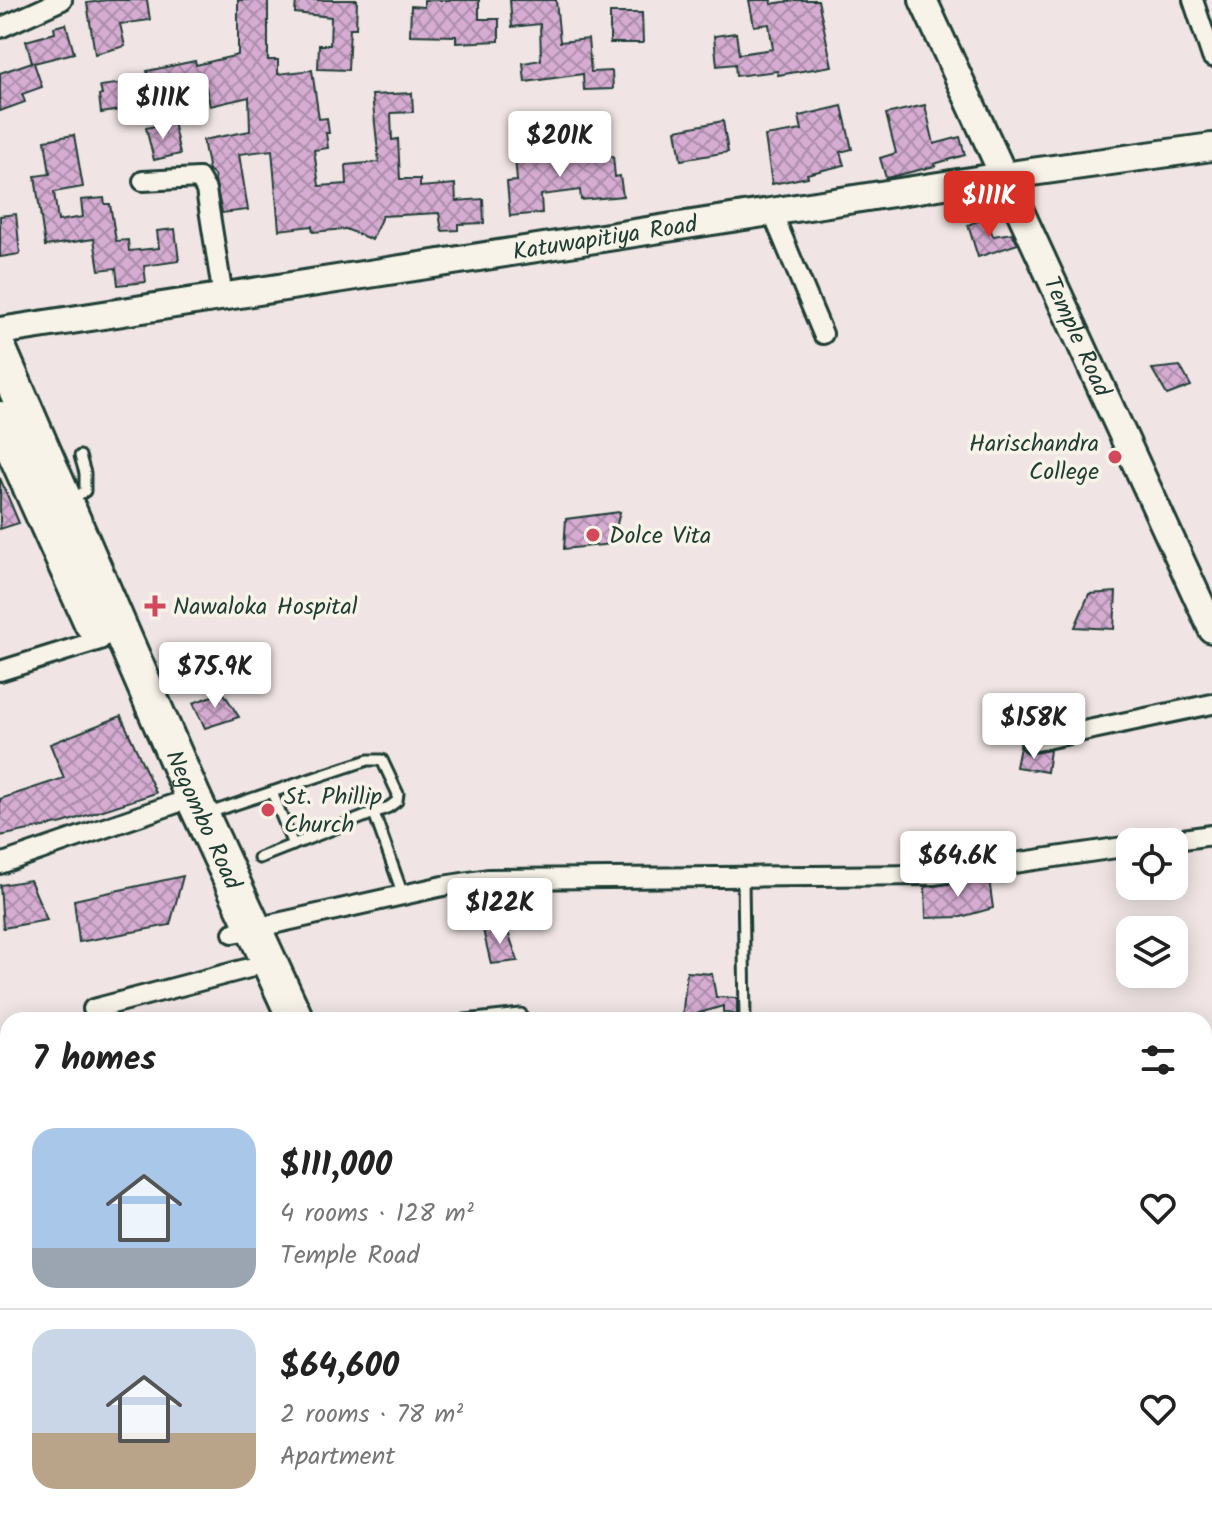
<!DOCTYPE html>
<html lang="en">
<head>
<meta charset="utf-8">
<style>
	:root { --surface:#fff; --page:#f2f2f2; --text:#222; --muted:#767676; --line:#e0e0e0; --accent:#d93025 }
	body { margin:0; font-family:Kalam,sans-serif; background:var(--page); color:var(--text); height:100vh; display:flex; flex-direction:column; font-size:30px; white-space:nowrap }
	* { box-sizing:border-box; margin:0 }
	p { font-size:26px; color:var(--muted) }
	.icon { flex:none; width:44px; height:44px; fill:none; stroke:currentColor; stroke-width:2; stroke-linecap:round; stroke-linejoin:round }
	.map { position:relative; flex:1; overflow:hidden }
	.side { position:absolute; left:0px; top:1012px; width:1212px; height:514px; display:flex; flex-direction:column; background:var(--surface); border-radius:24px 24px 0 0; box-shadow:0 4px 20px #0003 }
	.side>* { flex:none }
	.buttons { position:absolute; left:1116px; top:828px; display:grid; gap:16px }
	.buttons a { display:grid; place-items:center; width:72px; height:72px; border-radius:16px; background:var(--surface); box-shadow:0 4px 20px #0003; font-size:40px }
	.price { position:absolute; translate:-50% -68px; padding:0 18px; border-radius:8px; background:#fff; color:#222; font-size:26px; line-height:52px; filter:drop-shadow(0 2px 4px #0008) }
	.price::after { content:''; position:absolute; left:50%; top:48px; width:24px; height:18px; margin-left:-12px; background:inherit; clip-path:polygon(0 0,100% 0,50% 100%) }
	.price.on { background:var(--accent); color:#fff }
	ul { padding:0; list-style:none }
	li { display:flex; align-items:center; gap:24px; height:200px; padding:0 32px }
	li+li { border-top:2px solid var(--line) }
	li span { display:grid; place-items:center; flex:none; width:224px; height:160px; border-radius:24px; color:#555 }
	li>.icon { margin-inline-start:auto }
	span .icon { width:96px; height:96px; fill:#fffc; stroke-width:1 }
	li b { font-size:34px }
	h2 { display:flex; justify-content:space-between; align-items:center; height:96px; padding:0 32px; font-size:34px }
	.map>svg:first-child { display:block }
	.building { fill:url(#building-cross-hatch); stroke:#1f3d34; stroke-width:2 }
	.lines { fill:none; stroke-linecap:round; stroke-linejoin:round }
	.lane-casing { stroke:#1f3d34; stroke-width:15 }
	.street-casing { stroke:#1f3d34; stroke-width:24 }
	.secondary-casing { stroke:#1f3d34; stroke-width:32 }
	.highway-casing { stroke:#1f3d34; stroke-width:40 }
	.lane { stroke:#f7f3e8; stroke-width:9 }
	.street { stroke:#f7f3e8; stroke-width:18 }
	.secondary { stroke:#f7f3e8; stroke-width:26 }
	.highway { stroke:#f7f3e8; stroke-width:34 }
	.poi-dot { fill:#d1495b; stroke:#f7f3e8; stroke-width:3 }
	.labels { text-anchor:middle; stroke-width:7; stroke-linejoin:round; paint-order:stroke }
	.street-label { font-size:24px; fill:#1f3d34; stroke:#f7f3e8 }
	.poi-label { font-size:24px; fill:#1f3d34; stroke:#f7f3e8; text-anchor:start }
</style>
</head>
<body>
<div class="map">
<svg width="1212" height="1525" viewBox="0 0 1212 1525">
	<defs>
		<pattern id="building-cross-hatch" width="8" height="8" patternUnits="userSpaceOnUse" patternTransform="scale(2)"><rect width="8" height="8" fill="#d6acd2"/><path d="M0 0l8 8M0 8l8-8" fill="none" stroke="#ad8dab"/></pattern>
	</defs>
	<rect width="100%" height="100%" fill="#f0e5e4"/>
	<filter id="ink" filterUnits="userSpaceOnUse"><feTurbulence type="fractalNoise" baseFrequency=".0125" numOctaves="2"/><feDisplacementMap in="SourceGraphic" scale="16" xChannelSelector="R" yChannelSelector="G"/><feConvolveMatrix kernelMatrix="1 2 1 2 8 2 1 2 1" color-interpolation-filters="sRGB"/></filter>
	<g filter="url(#ink)">
		<!-- building -->
		<g class="building">
			<polygon points="107,0 147,0 150,20 120,24 125,46 95,54 87,3"/>
			<polygon points="238,0 268,0 268,60 278,60 278,74 312,70 319,119 327,118 329,133 326,133 328,148 314,150 319,186 347,184 346,165 379,162 372,95 412,93 413,112 391,113 392,140 398,139 400,179 420,179 420,187 455,184 456,201 483,199 484,223 458,224 458,230 442,231 439,213 382,216 372,240 346,229 313,232 312,226 279,230 272,150 239,154 248,210 222,213 214,175 209,171 203,140 250,131 249,97 210,106 206,87 153,98 147,71 195,61 196,65 238,55"/>
			<polygon points="296,0 357,0 356,28 350,28 348,70 318,69 319,45 330,45 331,17 295,13"/>
			<polygon points="424,0 479,0 479,19 499,19 499,41 456,43 456,36 410,35 411,6 424,7"/>
			<polygon points="510,0 556,0 560,42 588,39 591,72 612,71 613,89 584,90 583,74 525,82 523,63 541,60 540,24 512,27"/>
			<polygon points="749,0 771,0 771,4 796,0 818,0 832,66 778,75 777,71 736,76 735,64 717,66 714,36 736,33 739,54 773,49 769,24 754,26"/>
			<polygon points="610,13 642,13 643,43 610,43"/>
			<polygon points="66,24 74,53 34,63 42,87 22,94 25,102 0,111 0,73 32,62 26,41 55,33 54,27"/>
			<polygon points="123,83 127,109 101,113 99,95 102,95 100,86"/>
			<polygon points="925,105 934,144 960,137 965,155 934,164 935,166 886,178 880,158 896,153 886,114"/>
			<polygon points="842,106 852,149 840,152 844,165 807,174 808,177 772,184 765,136 802,130 799,116"/>
			<polygon points="723,121 728,152 681,160 676,130"/>
			<polygon points="173,122 180,154 154,160 146,128"/>
			<polygon points="74,135 83,187 54,192 58,221 83,217 81,200 104,198 105,204 110,204 116,241 128,240 129,251 159,248 157,231 175,229 179,261 144,266 146,282 118,285 116,268 99,270 94,239 45,246 35,176 50,174 45,140"/>
			<polygon points="537,147 538,156 584,152 585,158 613,156 615,177 620,176 623,196 581,200 580,190 541,195 542,213 510,216 507,182 517,181 515,157 522,156 521,148"/>
			<polygon points="16,214 20,254 0,257 0,216"/>
			<polygon points="986,217 993,236 1012,233 1018,244 978,257 968,225"/>
			<polygon points="1180,366 1191,386 1167,395 1152,369"/>
			<polygon points="0,478 19,523 0,529"/>
			<polygon points="620,512 612,544 564,549 566,519"/>
			<polygon points="1116,592 1114,629 1075,627 1089,594"/>
			<polygon points="223,692 239,717 205,728 193,703"/>
			<polygon points="121,716 156,793 63,823 0,836 0,799 64,778 50,744"/>
			<polygon points="1020,747 1028,754 1050,750 1047,772 1016,767"/>
			<polygon points="183,876 170,925 79,942 74,900"/>
			<polygon points="989,879 993,908 961,917 926,918 925,887"/>
			<polygon points="30,880 47,920 3,928 0,885"/>
			<polygon points="507,929 518,961 491,964 483,930"/>
			<polygon points="687,972 712,974 716,997 737,998 737,1015 723,1012 723,1006 682,1018"/>
		</g>
		<g class="lines">
			<defs>
				<g id="lane">
					<polyline points="72,499 85,491 85,473 80,456"/>
					<polyline points="272,792 293,845"/>
					<polyline points="209,813 368,760 382,760 398,794 397,801 389,807 259,858"/>
					<polyline points="374,813 403,895"/>
					<polyline points="743,878 745,1020"/>
					<polyline points="465,1020 521,1014"/>
					<polyline points="754,1518 757,1525"/>
				</g>
				<g id="street">
					<polyline points="1193,0 1212,57"/>
					<polyline points="0,28 62,0"/>
					<polyline points="143,181 199,178 206,190 223,297"/>
					<polyline points="772,212 823,334"/>
					<polyline points="0,671 100,640"/>
					<polyline points="1031,742 1212,704"/>
					<polyline points="1161,842 1212,835"/>
					<polyline points="0,864 174,804"/>
					<polyline points="233,933 443,886 488,879 933,875 1130,846"/>
					<polyline points="93,1009 249,968"/>
					<polyline points="0,1150 8,1148"/>
					<polyline points="3,1321 8,1331"/>
					<polyline points="8,1460 8,1471"/>
					<polyline points="23,1518 25,1525"/>
					<polyline points="225,1518 228,1525"/>
					<polyline points="281,1518 284,1525"/>
				</g>
				<g id="secondary">
					<path id="s1" d="M923,0L1212,629"/>
					<path id="s2" d="M0,331L1003,176L1212,147"/>
				</g>
				<g id="highway">
					<path id="s3" d="M0,352L193,797L296,1020"/>
					<polyline points="0,419 92,623"/>
					<polyline points="498,1518 501,1525"/>
				</g>
			</defs>
			<!-- lane casing -->
			<use href="#lane" class="lane-casing"/>
			<!-- street casing -->
			<use href="#street" class="street-casing"/>
			<!-- secondary casing -->
			<use href="#secondary" class="secondary-casing"/>
			<!-- highway casing -->
			<use href="#highway" class="highway-casing"/>
			<!-- lane -->
			<use href="#lane" class="lane"/>
			<!-- street -->
			<use href="#street" class="street"/>
			<!-- secondary -->
			<use href="#secondary" class="secondary"/>
			<!-- highway -->
			<use href="#highway" class="highway"/>
		</g>
	</g>
	<!-- markers -->
	<g class="poi-dot">
		<circle cx="1115" cy="457" r="8"/>
		<circle cx="593" cy="535" r="8"/>
		<path d="M151 594h8v8h8v8h-8v8h-8v-8h-8v-8h8z"/>
		<circle cx="268" cy="810" r="8"/>
	</g>
	<g class="labels">
		<!-- street labels -->
		<g class="street-label">
			<text dy="8" stroke="none"><textPath href="#s2" startOffset="612">Katuwapitiya Road</textPath></text>
			<text dy="8" stroke="none"><textPath href="#s1" startOffset="370">Temple Road</textPath></text>
			<text dy="8" stroke="none"><textPath href="#s3" startOffset="510">Negombo Road</textPath></text>
		</g>
		<!-- poi labels -->
		<g class="poi-label">
			<text x="1099" y="451" text-anchor="end">Harischandra<tspan x="1099" dy="28">College</tspan></text>
			<text x="609" y="543">Dolce Vita</text>
			<text x="173" y="614">Nawaloka Hospital</text>
			<text x="284" y="804">St. Phillip<tspan x="284" dy="28">Church</tspan></text>
		</g>
	</g>
</svg>
<div class="buttons">
<a><svg class="icon" aria-label="locate" viewBox="0 0 24 24"><circle cx="12" cy="12" r="6"/><path d="M12 2v4M12 18v4M2 12h4M18 12h4"/></svg></a>
<a><svg class="icon" aria-label="layers" viewBox="0 0 24 24"><path d="M12 4l9 5-9 5-9-5zM3 14l9 5 9-5"/></svg></a>
</div>
<b class="price" style="left:163px;top:141px">$111K</b>
<b class="price" style="left:560px;top:179px">$201K</b>
<b class="price on" style="left:989px;top:239px">$111K</b>
<b class="price" style="left:215px;top:710px">$75.9K</b>
<b class="price" style="left:1034px;top:761px">$158K</b>
<b class="price" style="left:958px;top:899px">$64.6K</b>
<b class="price" style="left:500px;top:946px">$122K</b>
<section class="side">
<h2>7 homes<svg class="icon" aria-label="filters" viewBox="0 0 24 24"><path d="M4 7h16M4 17h16"/><circle cx="9" cy="7" r="2"/><circle cx="15" cy="17" r="2"/></svg></h2>
<ul>
<li><span style="background:linear-gradient(#a9c7e8 75%,#9aa5b1 0)"><svg class="icon" aria-label="home" viewBox="0 0 24 24"><path d="M3 11l9-7 9 7M6 9v11h12V9"/></svg></span><div><b>$111,000</b><p>4 rooms · 128 m²</p><p>Temple Road</p></div><svg class="icon" aria-label="heart" viewBox="0 0 24 24"><path d="M12 20l-8-8c-3-5 5-10 8-4 3-6 11-1 8 4z"/></svg></li>
<li><span style="background:linear-gradient(#c9d6e8 65%,#b9a48a 0)"><svg class="icon" aria-label="home" viewBox="0 0 24 24"><path d="M3 11l9-7 9 7M6 9v11h12V9"/></svg></span><div><b>$64,600</b><p>2 rooms · 78 m²</p><p>Apartment</p></div><svg class="icon" aria-label="heart" viewBox="0 0 24 24"><path d="M12 20l-8-8c-3-5 5-10 8-4 3-6 11-1 8 4z"/></svg></li>
</ul>
</section>
</div>
</body>
</html>
